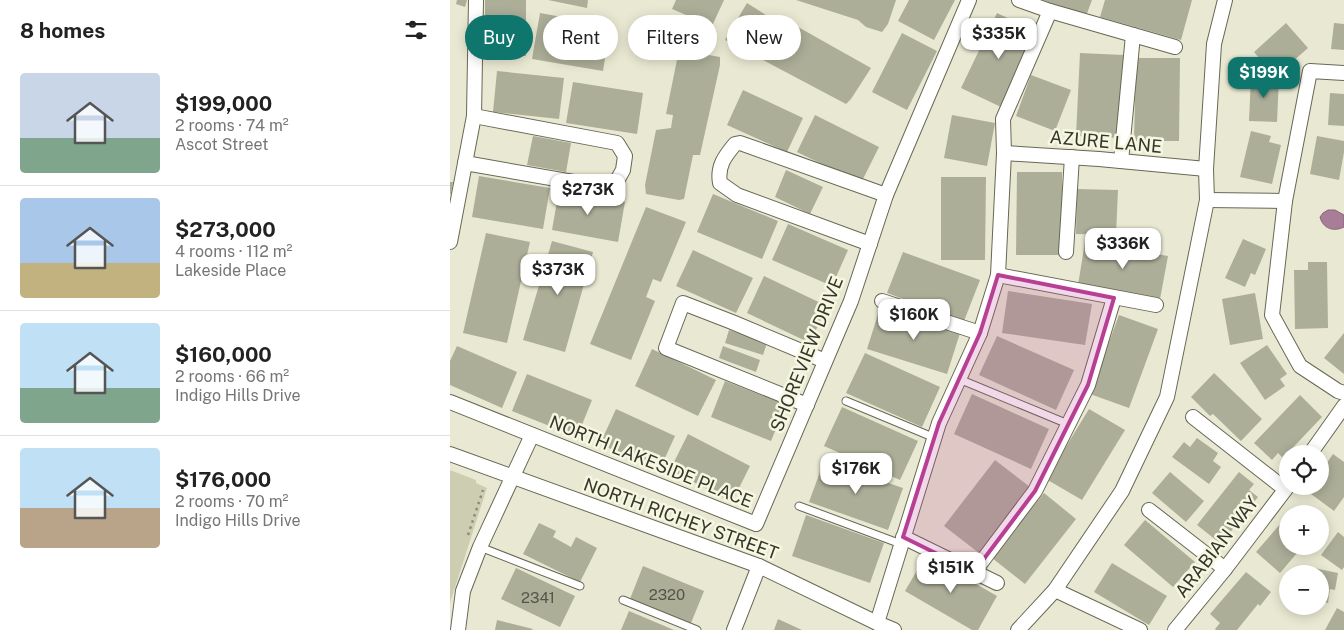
<!DOCTYPE html>
<html lang="en">
<head>
<meta charset="utf-8">
<style>
	:root { --surface:#fff; --page:#f6f6f6; --text:#222; --muted:#767676; --line:#e0e0e0; --accent:#0f766e }
	body { margin:0; font-family:"Public Sans",sans-serif; background:var(--page); color:var(--text); height:100vh; display:flex; flex-direction:column; font-size:19px; white-space:nowrap }
	* { box-sizing:border-box; margin:0 }
	p { font-size:16px; color:var(--muted) }
	.icon { flex:none; width:28px; height:28px; fill:none; stroke:currentColor; stroke-width:2; stroke-linecap:round; stroke-linejoin:round }
	.map { position:relative; flex:1; overflow:hidden }
	.drawer { display:flex; flex-direction:column; background:var(--surface); width:450px }
	.drawer>* { flex:none }
	.guide { position:absolute; left:15px; top:15px; width:475px; height:45px; display:flex; gap:10px }
	.buttons { position:absolute; left:829px; top:445px; display:grid; gap:10px }
	.buttons a { display:grid; place-items:center; width:50px; height:50px; border-radius:50%; background:var(--surface); box-shadow:0 2px 12px #0003; font-size:25px }
	.price { position:absolute; translate:-50% -42px; padding:0 11px; border-radius:10px; background:#fff; color:#222; font-size:16px; line-height:32px; filter:drop-shadow(0 1px 2px #0008) }
	.price::after { content:''; position:absolute; left:50%; top:30px; width:15px; height:11px; margin-left:-8px; background:inherit; clip-path:polygon(0 0,100% 0,50% 100%) }
	.price.on { background:var(--accent); color:#fff }
	ul { padding:0; list-style:none }
	li { display:flex; align-items:center; gap:15px; height:125px; padding:0 20px }
	li+li { border-top:1px solid var(--line) }
	li span { display:grid; place-items:center; flex:none; width:140px; height:100px; border-radius:5px; color:#555 }
	li>.icon { margin-inline-start:auto }
	span .icon { width:60px; height:60px; fill:#fffc; stroke-width:1 }
	li b { font-size:21px }
	h2 { display:flex; justify-content:space-between; align-items:center; height:60px; padding:0 20px; font-size:21px }
	.pill { padding:0 18px; border-radius:22px; background:var(--surface); box-shadow:0 2px 12px #0003; font-size:18px; line-height:45px }
	.pill.on { background:var(--accent); color:#fff }
	main { display:flex; flex:1; min-height:0 }
	.map>svg:first-child { display:block }
	.green { fill:#cdceb1 }
	.water { fill:#a77d98; stroke:#856878 }
	.building { fill:#adae98 }
	.lines { fill:none; stroke-linecap:round; stroke-linejoin:round }
	.service-casing { stroke:#676854; stroke-width:9 }
	.minor-casing { stroke:#676854; stroke-width:16 }
	.path { stroke:#8c8c7c; stroke-width:2.5; stroke-dasharray:2.5 4; stroke-linecap:butt }
	.service { stroke:#fff; stroke-width:7 }
	.minor { stroke:#fff; stroke-width:14 }
	.marked { fill:#b74095; fill-opacity:0.2; stroke:#b74095; stroke-width:4; stroke-linejoin:round }
	.labels { text-anchor:middle; stroke-width:5; stroke-linejoin:round; paint-order:stroke }
	.number-label { font-size:15px; fill:#545448 }
	.street-label { font-size:18px; fill:#36362d; stroke:#f6f7e0 }
</style>
</head>
<body>
<main>
<section class="drawer">
<h2>8 homes<svg class="icon" aria-label="filters" viewBox="0 0 24 24"><path d="M4 7h16M4 17h16"/><circle cx="9" cy="7" r="2"/><circle cx="15" cy="17" r="2"/></svg></h2>
<ul>
<li><span style="background:linear-gradient(#c9d6e8 65%,#7fa58c 0)"><svg class="icon" aria-label="home" viewBox="0 0 24 24"><path d="M3 11l9-7 9 7M6 9v11h12V9"/></svg></span><div><b>$199,000</b><p>2 rooms · 74 m²</p><p>Ascot Street</p></div></li>
<li><span style="background:linear-gradient(#a9c7e8 65%,#c2b280 0)"><svg class="icon" aria-label="home" viewBox="0 0 24 24"><path d="M3 11l9-7 9 7M6 9v11h12V9"/></svg></span><div><b>$273,000</b><p>4 rooms · 112 m²</p><p>Lakeside Place</p></div></li>
<li><span style="background:linear-gradient(#bfe0f5 65%,#7fa58c 0)"><svg class="icon" aria-label="home" viewBox="0 0 24 24"><path d="M3 11l9-7 9 7M6 9v11h12V9"/></svg></span><div><b>$160,000</b><p>2 rooms · 66 m²</p><p>Indigo Hills Drive</p></div></li>
<li><span style="background:linear-gradient(#bfe0f5 60%,#b9a48a 0)"><svg class="icon" aria-label="home" viewBox="0 0 24 24"><path d="M3 11l9-7 9 7M6 9v11h12V9"/></svg></span><div><b>$176,000</b><p>2 rooms · 70 m²</p><p>Indigo Hills Drive</p></div></li>
</ul>
</section>
<div class="map">
<svg width="894" height="630" viewBox="0 0 894 630">
	<rect width="100%" height="100%" fill="#e9e9d3"/>
	<!-- green -->
	<polygon class="green" points="0,470 26,480 26,483 37,488 0,603"/>
	<!-- water -->
	<path class="water" d="M878,210H885L894,215V227C884,232 873,229 870,217L873,213Z"/>
	<!-- building -->
	<g class="building">
		<polygon points="7,0 17,0 15,7 6,4"/>
		<rect x="35" y="0" width="41" height="56"/>
		<polygon points="98,0 138,0 137,8"/>
		<polygon points="226,0 274,0 262,26 222,9"/>
		<polygon points="346,0 446,0 438,24 432,32 416,27 408,20"/>
		<polygon points="459,0 505,0 484,40 448,21"/>
		<polygon points="593,0 642,0 636,16"/>
		<polygon points="655,0 742,0 731,40 650,17"/>
		<polygon points="297,3 316,15 324,25 332,18 421,68 401,99 396,104 275,40"/>
		<polygon points="90,13 112,17 112,19 160,27 153,71 82,59"/>
		<polygon points="547,13 587,32 551,107 511,88"/>
		<polygon points="836,23 858,48 833,70 824,60 817,67 804,52"/>
		<polygon points="884,23 894,24 894,50 881,49"/>
		<polygon points="452,33 487,51 457,110 422,92"/>
		<polygon points="229,50 270,57 270,65 250,155 243,155 234,199 229,200 196,194 195,185 206,130 221,128 223,115 216,114"/>
		<polygon points="630,53 674,55 669,138 626,136"/>
		<polygon points="686,58 730,58 729,141 684,141"/>
		<polygon points="47,71 114,78 109,119 43,112"/>
		<polygon points="581,75 621,90 605,131 566,116"/>
		<polygon points="801,77 829,78 827,122 799,121"/>
		<polygon points="123,82 193,93 187,134 116,123"/>
		<polygon points="293,90 353,118 337,152 277,125"/>
		<polygon points="880,93 894,94 894,126 878,125"/>
		<polygon points="365,115 429,147 411,183 347,152"/>
		<polygon points="502,115 545,123 537,166 494,158"/>
		<polygon points="801,131 821,136 819,142 831,145 822,184 790,177"/>
		<polygon points="83,136 121,143 116,172 77,165"/>
		<polygon points="867,136 894,141 894,152 889,180 860,174"/>
		<polygon points="336,170 373,187 360,214 325,197"/>
		<polygon points="567,172 612,172 612,255 566,255"/>
		<polygon points="29,176 100,188 93,229 22,217"/>
		<polygon points="491,177 536,177 535,260 491,260"/>
		<polygon points="0,182 3,182 1,194 0,194"/>
		<polygon points="627,189 668,190 666,235 626,234"/>
		<polygon points="109,190 175,202 168,242 102,230"/>
		<polygon points="263,194 328,221 312,259 247,232"/>
		<polygon points="196,207 236,222 211,282 203,279 196,297 205,301 181,360 140,344"/>
		<polygon points="338,224 398,250 382,286 322,260"/>
		<polygon points="36,233 80,242 57,343 13,333"/>
		<polygon points="793,239 816,249 805,275 801,273 795,287 775,278"/>
		<polygon points="102,241 143,252 115,352 73,340"/>
		<polygon points="635,242 718,256 710,299 628,285"/>
		<polygon points="243,250 303,278 286,313 226,286"/>
		<polygon points="453,252 530,280 514,321 437,293"/>
		<polygon points="858,262 877,262 878,328 845,329 844,270 858,270"/>
		<polygon points="314,276 377,306 360,343 297,313"/>
		<polygon points="558,291 642,304 635,345 552,333"/>
		<polygon points="805,293 813,339 780,345 772,299"/>
		<polygon points="430,308 510,333 497,374 417,349"/>
		<polygon points="669,315 708,329 679,408 640,394"/>
		<polygon points="279,330 317,343 313,355 275,343"/>
		<polygon points="894,333 894,374 874,358"/>
		<polygon points="547,336 624,370 606,410 529,375"/>
		<polygon points="817,345 837,374 830,379 835,386 815,400 790,363"/>
		<polygon points="7,346 67,372 52,408 0,385 0,361"/>
		<polygon points="273,346 310,360 306,372 269,358"/>
		<polygon points="202,349 266,380 248,416 185,386"/>
		<polygon points="415,353 490,387 472,427 396,393"/>
		<polygon points="764,373 812,419 791,441 763,414 760,416 741,397"/>
		<polygon points="77,374 142,400 127,437 62,411"/>
		<polygon points="275,381 336,405 321,441 261,417"/>
		<polygon points="522,394 599,429 581,469 504,434"/>
		<polygon points="850,395 872,417 833,458 828,453 822,460 804,443"/>
		<polygon points="392,407 468,441 450,480 374,446"/>
		<polygon points="166,409 225,436 209,471 150,444"/>
		<polygon points="639,409 675,430 632,500 596,479"/>
		<polygon points="238,434 300,466 282,502 220,470"/>
		<polygon points="747,438 768,453 763,461 771,467 759,484 722,457 734,442 740,447"/>
		<polygon points="883,454 894,462 894,497 884,511 857,491 860,486 870,486 870,473"/>
		<polygon points="545,460 580,487 529,553 494,526"/>
		<polygon points="374,461 453,488 438,530 359,502"/>
		<polygon points="720,472 754,501 736,522 702,493"/>
		<polygon points="789,472 804,484 799,490 808,497 771,544 747,525"/>
		<polygon points="594,493 626,519 575,584 542,558"/>
		<polygon points="844,507 852,514 839,514"/>
		<polygon points="860,507 869,514 854,514"/>
		<polygon points="356,515 434,543 420,583 342,556"/>
		<polygon points="838,515 838,546 853,546 830,573 806,552"/>
		<polygon points="870,515 875,519 870,526"/>
		<polygon points="695,520 745,562 723,587 674,545"/>
		<polygon points="89,523 106,531 103,537 121,547 126,537 147,548 130,582 73,554"/>
		<polygon points="888,532 894,537 894,567 892,570 871,555"/>
		<polygon points="476,555 547,596 528,630 522,630 455,591"/>
		<polygon points="662,563 717,596 699,625 644,592"/>
		<polygon points="193,566 254,591 241,623 180,599"/>
		<polygon points="66,568 125,596 110,627 51,599"/>
		<polygon points="864,568 888,573 885,590 880,589 878,603 870,601 870,574 863,574"/>
		<polygon points="796,572 821,592 810,606 808,604 787,630 766,630 765,629 770,623 760,614"/>
		<polygon points="887,608 894,612 894,630 875,630"/>
		<polygon points="179,611 224,630 171,630"/>
		<polygon points="328,619 352,630 324,630"/>
		<polygon points="47,620 83,629 82,630 45,630"/>
	</g>
	<g class="lines">
		<defs>
			<g id="service">
				<polyline points="509,379 618,424"/>
				<polyline points="396,401 485,438"/>
				<polyline points="349,506 451,544"/>
				<polyline points="30,547 130,586"/>
				<polyline points="173,600 247,630"/>
			</g>
			<g id="minor">
				<polyline points="569,0 600,11"/>
				<polyline points="894,73 860,71 835,201 822,315 850,366 888,391 894,393"/>
				<polyline points="554,153 649,159 756,169"/>
				<polyline points="671,161 683,35"/>
				<polyline points="15,163 152,187 164,186 173,170 175,156 167,143 24,116"/>
				<polyline points="757,200 835,201"/>
				<polyline points="0,242 24,116 26,0"/>
				<path d="M420,244L287,195L270,183C267,166 275,156 285,144L290,143L436,195"/>
				<polyline points="616,252 622,157"/>
				<polyline points="548,275 706,305"/>
				<polyline points="432,301 530,333"/>
				<polyline points="0,402 306,524 401,301 436,195 519,0"/>
				<polyline points="357,405 216,348 233,303 282,322 375,361"/>
				<polyline points="743,417 835,489"/>
				<polyline points="0,454 309,566 427,623 444,630"/>
				<polyline points="860,454 894,406"/>
				<polyline points="699,510 775,569"/>
				<polyline points="453,537 547,583"/>
				<polyline points="524,572 585,491 638,385 664,298"/>
				<polyline points="605,590 690,630"/>
				<polyline points="427,623 489,423 530,333 548,275 554,153 553,119 600,11 725,47"/>
				<polyline points="8,630 13,591 30,547 82,435"/>
				<polyline points="284,630 309,566"/>
				<polyline points="568,630 605,590 672,491 717,397 757,200 756,169 764,44 775,0"/>
				<polyline points="725,630 775,569 838,486"/>
			</g>
		</defs>
		<!-- service casing -->
		<use href="#service" class="service-casing"/>
		<!-- minor casing -->
		<use href="#minor" class="minor-casing"/>
		<!-- path -->
		<polyline class="path" points="18,535 33,490"/>
		<!-- service -->
		<use href="#service" class="service"/>
		<!-- minor -->
		<use href="#minor" class="minor"/>
	</g>
	<!-- marked area -->
	<path class="marked" d="M548,275L664,298L638,385L585,491L524,572L453,537L489,423L530,333Z"/>
	<g class="labels">
		<!-- number labels -->
		<g class="number-label">
			<text x="217" y="600">2320</text>
			<text x="88" y="603">2341</text>
		</g>
		<!-- street labels -->
		<g class="street-label">
			<text transform="translate(656 142) rotate(5)" y="6">AZURE LANE</text>
			<text transform="translate(357 354) rotate(-68)" y="6">SHOREVIEW DRIVE</text>
			<text transform="translate(201 462) rotate(22)" y="6">NORTH LAKESIDE PLACE</text>
			<text transform="translate(231 519) rotate(20)" y="6">NORTH RICHEY STREET</text>
			<text transform="translate(767 547) rotate(-52)" y="6">ARABIAN WAY</text>
		</g>
	</g>
</svg>
<div class="buttons">
<a><svg class="icon" aria-label="locate" viewBox="0 0 24 24"><circle cx="12" cy="12" r="6"/><path d="M12 2v4M12 18v4M2 12h4M18 12h4"/></svg></a>
<a>+</a>
<a>−</a>
</div>
<b class="price" style="left:549px;top:60px">$335K</b>
<b class="price on" style="left:814px;top:99px">$199K</b>
<b class="price" style="left:138px;top:216px">$273K</b>
<b class="price" style="left:673px;top:270px">$336K</b>
<b class="price" style="left:108px;top:296px">$373K</b>
<b class="price" style="left:464px;top:341px">$160K</b>
<b class="price" style="left:406px;top:495px">$176K</b>
<b class="price" style="left:501px;top:594px">$151K</b>
<div class="guide">
<a class="pill on">Buy</a>
<a class="pill">Rent</a>
<a class="pill">Filters</a>
<a class="pill">New</a>
</div>
</div>
</main>
</body>
</html>
